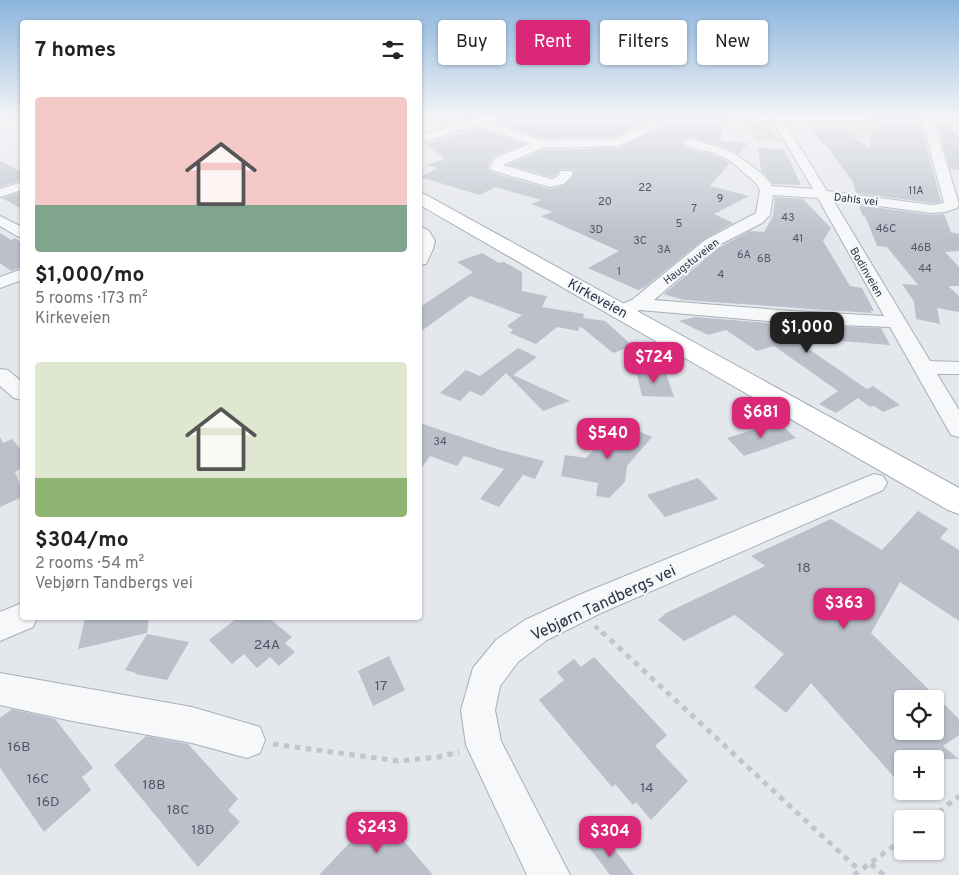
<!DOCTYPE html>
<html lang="en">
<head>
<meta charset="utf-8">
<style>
	:root { --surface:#fff; --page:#f2f2f2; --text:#222; --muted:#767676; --accent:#db2777 }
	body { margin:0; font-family:Overpass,sans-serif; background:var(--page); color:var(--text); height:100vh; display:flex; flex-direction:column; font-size:19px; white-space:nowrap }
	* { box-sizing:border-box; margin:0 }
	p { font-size:16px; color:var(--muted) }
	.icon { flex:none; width:28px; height:28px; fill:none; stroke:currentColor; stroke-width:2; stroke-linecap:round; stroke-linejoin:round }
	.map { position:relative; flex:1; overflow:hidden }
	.drawer { position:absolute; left:20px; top:20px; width:402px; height:600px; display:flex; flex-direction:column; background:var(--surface); border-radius:5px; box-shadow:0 1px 4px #0004 }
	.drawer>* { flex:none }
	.hud { position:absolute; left:438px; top:20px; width:446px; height:45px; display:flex; gap:10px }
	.buttons { position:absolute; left:894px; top:690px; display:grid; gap:10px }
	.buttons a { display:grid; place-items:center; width:50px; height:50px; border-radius:5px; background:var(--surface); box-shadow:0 1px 4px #0004; font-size:25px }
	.price { position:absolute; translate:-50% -42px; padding:0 11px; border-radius:10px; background:var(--accent); color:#fff; font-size:16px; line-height:32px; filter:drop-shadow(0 1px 2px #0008) }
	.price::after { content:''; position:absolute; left:50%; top:30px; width:15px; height:11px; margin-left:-8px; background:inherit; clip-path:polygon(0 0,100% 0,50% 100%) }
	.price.current { background:#222; color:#fff }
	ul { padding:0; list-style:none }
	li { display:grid; align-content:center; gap:10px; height:265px; padding:0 15px }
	li span { display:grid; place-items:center; height:155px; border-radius:5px; color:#555 }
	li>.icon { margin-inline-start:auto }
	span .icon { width:90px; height:90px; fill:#fffc; stroke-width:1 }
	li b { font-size:21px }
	h2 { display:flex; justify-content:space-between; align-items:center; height:60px; padding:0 15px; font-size:21px }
	.tag { padding:0 18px; border-radius:5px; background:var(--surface); box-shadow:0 1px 4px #0004; font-size:18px; line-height:45px }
	.tag.current { background:var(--accent); color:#fff }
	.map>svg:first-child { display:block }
	.green { fill:#c9d6c5 }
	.building { fill:#bbc0ca; fill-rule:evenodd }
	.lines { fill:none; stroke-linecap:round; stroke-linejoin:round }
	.minor-casing { stroke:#a9aeb7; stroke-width:2 }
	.major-casing { stroke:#a3abb8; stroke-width:2 }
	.path-far1 { stroke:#c2c5cb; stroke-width:4; stroke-dasharray:4.5 4.5; stroke-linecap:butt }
	.path { stroke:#c2c5cb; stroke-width:5; stroke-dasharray:5.5 5.5; stroke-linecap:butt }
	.minor { fill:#f7f8fa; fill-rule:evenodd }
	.major { fill:#fff; fill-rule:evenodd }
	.labels { text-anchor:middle; stroke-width:4.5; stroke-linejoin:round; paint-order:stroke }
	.number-label { font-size:11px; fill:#4f5766 }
	.far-street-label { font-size:11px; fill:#2b3445; stroke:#f4f6f9 }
	.street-label { font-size:14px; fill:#2b3445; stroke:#f4f6f9 }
	.near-number-label { font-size:14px; fill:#4f5766 }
	.near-street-label { font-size:16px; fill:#2b3445; stroke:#f4f6f9 }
</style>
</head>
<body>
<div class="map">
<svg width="959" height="875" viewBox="0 0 959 875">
	<rect width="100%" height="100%" fill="#e4e7ec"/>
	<!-- green -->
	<g class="green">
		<polygon points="875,118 877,141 837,136 829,122 832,119"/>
		<polygon points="743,124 767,125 781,142 757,141"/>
	</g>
	<!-- building -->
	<g class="building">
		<polygon points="520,116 721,116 721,141 748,143 739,154 724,147 690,137 684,139 682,144 686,148 714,155 730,163 710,186 749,196 714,214 733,223 704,239 645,287 638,290 588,268 619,251 541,216 553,212 531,204 541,200 495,187 480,195 420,177 438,168 427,165 445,159 426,144 480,128 524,144 494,156 488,166 490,172 550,189 565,185 574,175 573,170 561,169 556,175 551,177 508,165 542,150 620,148 662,126 654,120 614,137 541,138 498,123"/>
		<polygon points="914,119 920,120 941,202 932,203 856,193 853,182 826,145 823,144 809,126 843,129 869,148 876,121"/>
		<polygon points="936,122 947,123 959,138 959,170 950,169"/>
		<polygon points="758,148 784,149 801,185 773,184 761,171"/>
		<polygon points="0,161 22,172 22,180 0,187"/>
		<polygon points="22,192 22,209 2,198"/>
		<polygon points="775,197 803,199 831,228 823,241 850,286 862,288 874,311 870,311 872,313 683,300 664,294 718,248 750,231 764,232 773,216"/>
		<polygon points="859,205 932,215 944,214 951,232 959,234 959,251 945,252 959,267 959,286 948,286 959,296 959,312 937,308 940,324 916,319 914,301 902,284 918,285 887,247 877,246 865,216 862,215"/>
		<polygon points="0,233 11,240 15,238 22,243 22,267 11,271 0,263"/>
		<polygon points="482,253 499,263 504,262 522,272 522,291 547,296 542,307 584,314 583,318 605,321 633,346 613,353 580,326 578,331 557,327 536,344 510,333 513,330 507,326 522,315 470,296 420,332 420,307 473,272 457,262"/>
		<polygon points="695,317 791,325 881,328 890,345 791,337 867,389 873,386 900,405 883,412 874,406 870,407 858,398 836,413 819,404 838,391 774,346 757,351 726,330 708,335 679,321"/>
		<polygon points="518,348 537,357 513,375 570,401 543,411 506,373 482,396 470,391 460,401 440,393 466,370 480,376"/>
		<polygon points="636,370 665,371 674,397 642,396"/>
		<polygon points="778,422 796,438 744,456 727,438"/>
		<polygon points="420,423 497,449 544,461 535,479 523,475 499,507 480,499 504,469 464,456 457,466 430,456 420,470"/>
		<polygon points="620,423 652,437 627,466 625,482 609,498 596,496 598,483 561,476 565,455 586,458"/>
		<polygon points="0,437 3,443 12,439 22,451 22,468 15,472 22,490 22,497 0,507"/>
		<polygon points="698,478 718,499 665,517 647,495"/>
		<path d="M918,511L948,529L940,538L959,550V621L900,582L871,633L959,719V735L943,746L959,759H902V786L811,683L786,713L754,687L784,654L735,615L684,641L658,620L666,613L765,566L751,556L831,519L882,550ZM902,699H935V731H902Z"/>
		<polygon points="85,618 149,618 147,633 78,649"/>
		<polygon points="237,618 269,618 292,637 285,643 295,652 279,666 270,657 257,668 244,654 232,664 209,640"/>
		<polygon points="147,634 189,642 167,680 135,674 136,673 125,670"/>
		<polygon points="389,656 405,690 373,706 358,671"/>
		<polygon points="594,657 667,735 655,746 688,781 651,820 636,802 633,805 615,784 612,787 539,700 564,680 557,672 574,659 581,667"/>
		<polygon points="12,709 55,719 93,768 82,777 91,790 44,832 0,768 0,718"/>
		<polygon points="146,736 188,744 238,799 228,810 240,822 198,867 114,765"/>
		<polygon points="379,812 433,875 319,875"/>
		<polygon points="603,834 634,875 610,875 589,847"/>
	</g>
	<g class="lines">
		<defs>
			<g id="minor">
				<polygon points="484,116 498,116 497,119 489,122 541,140 614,139 650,123 654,122 660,125 635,139 619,146 542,148 503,165 551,179 557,177 561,171 571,171 573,174 564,184 550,187 491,170 490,167 495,158 529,144 477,125 420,143 420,135"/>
				<path d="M770,116H916L911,119L784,121L827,191L932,205L944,203L921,116H932L959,204L957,208L945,212L932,213L833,200L930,361L959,362V374H937L959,410V437L951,435L890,327L791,323L640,310L622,317L615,315L613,311L615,307L632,300L705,240L756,213L760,190L756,183L729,160L715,153L686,146L684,143L686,140L690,139C716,146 731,149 752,166C760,172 767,178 772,186L813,189ZM773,195L818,198L884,316L791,311L654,300L717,246L762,223L770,215Z"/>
				<polygon points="22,182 22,190 0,197 0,189"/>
				<polygon points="0,216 22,227 22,238 17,236 0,226"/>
				<polygon points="420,226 429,231 435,241 433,249 426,264 420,265"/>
				<polygon points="22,269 22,280 0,288 0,277"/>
				<polygon points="0,369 8,370 22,382 22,400 14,398 0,386"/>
				<polygon points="874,474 883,476 887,483 883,490 601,613 547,640 518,662 500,686 495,710 501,741 570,875 527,875 466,745 461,710 473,668 496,640 525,620 579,595"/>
				<polygon points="22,603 22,618 37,618 33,627 0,641 0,612"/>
				<polygon points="0,673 192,707 260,727 265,740 260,753 247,758 192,743 72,721 0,705"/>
			</g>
			<polygon id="major" points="420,193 426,195 959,488 959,514 948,510 420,205"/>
		</defs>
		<!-- minor casing -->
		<use href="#minor" class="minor-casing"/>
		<!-- major casing -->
		<use href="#major" class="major-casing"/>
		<!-- path-far1 -->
		<polyline class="path-far1" points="595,626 603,634"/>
		<!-- path -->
		<g class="path">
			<polyline points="602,632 859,870"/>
			<polyline points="273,744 398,761 438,757 459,752"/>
			<polyline points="930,819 959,796"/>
			<polyline points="871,864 884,875"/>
			<polyline points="854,875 902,840"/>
		</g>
		<!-- minor -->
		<use href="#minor" class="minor"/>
		<!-- major -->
		<use href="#major" class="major"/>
	</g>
	<!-- sky -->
	<linearGradient id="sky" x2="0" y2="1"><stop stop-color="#8bb4dd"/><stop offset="0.49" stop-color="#f3f4f6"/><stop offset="1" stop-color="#f3f4f6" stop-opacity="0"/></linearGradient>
	<rect width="959" height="239" fill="url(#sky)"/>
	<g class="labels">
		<!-- number labels -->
		<g class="number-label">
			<text x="645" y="191">22</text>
			<text x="916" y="194">11A</text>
			<text x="720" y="202">9</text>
			<text x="605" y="205">20</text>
			<text x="694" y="212">7</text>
			<text x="788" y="221">43</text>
			<text x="679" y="227">5</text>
			<text x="886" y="232">46C</text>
			<text x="596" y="233">3D</text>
			<text x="798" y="242">41</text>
			<text x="640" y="244">3C</text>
			<text x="921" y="251">46B</text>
			<text x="664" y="253">3A</text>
			<text x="744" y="258">6A</text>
			<text x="764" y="262">6B</text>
			<text x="925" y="272">44</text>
			<text x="619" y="275">1</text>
			<text x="721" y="278">4</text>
			<text x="440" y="445">34</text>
		</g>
		<!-- far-street labels -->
		<g class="far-street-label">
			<text transform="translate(856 199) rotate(7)" y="4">Dahls vei</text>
			<text transform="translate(691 261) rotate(-38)" y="4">Haugstuveien</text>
			<text transform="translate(867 272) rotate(60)" y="4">Bodinveien</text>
		</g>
		<!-- street labels -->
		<g class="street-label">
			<text transform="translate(598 298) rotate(29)" y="5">Kirkeveien</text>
		</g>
		<!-- near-number labels -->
		<g class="near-number-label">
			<text x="804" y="572">18</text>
			<text x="267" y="649">24A</text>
			<text x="381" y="690">17</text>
			<text x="19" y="751">16B</text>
			<text x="38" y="783">16C</text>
			<text x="154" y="789">18B</text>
			<text x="647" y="792">14</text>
			<text x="48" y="806">16D</text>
			<text x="178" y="814">18C</text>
			<text x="203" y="834">18D</text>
		</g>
		<!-- near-street labels -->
		<g class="near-street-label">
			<text transform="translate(603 602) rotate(-25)" y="6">Vebjørn Tandbergs vei</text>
		</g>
	</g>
</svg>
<div class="buttons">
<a><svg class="icon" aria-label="locate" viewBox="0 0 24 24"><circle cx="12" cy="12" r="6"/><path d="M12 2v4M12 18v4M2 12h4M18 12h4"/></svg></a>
<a>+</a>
<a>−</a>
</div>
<b class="price current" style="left:807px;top:354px">$1,000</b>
<b class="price" style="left:654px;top:384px">$724</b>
<b class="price" style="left:761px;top:439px">$681</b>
<b class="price" style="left:608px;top:460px">$540</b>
<b class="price" style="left:844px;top:630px">$363</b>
<b class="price" style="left:377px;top:854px">$243</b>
<b class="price" style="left:610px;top:858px">$304</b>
<div class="hud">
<a class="tag">Buy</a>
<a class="tag current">Rent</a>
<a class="tag">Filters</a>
<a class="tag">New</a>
</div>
<section class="drawer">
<h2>7 homes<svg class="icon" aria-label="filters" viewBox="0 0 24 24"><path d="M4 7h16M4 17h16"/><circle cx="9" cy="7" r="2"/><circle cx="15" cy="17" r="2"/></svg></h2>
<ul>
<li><span style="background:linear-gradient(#f6c9c9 70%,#7fa58c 0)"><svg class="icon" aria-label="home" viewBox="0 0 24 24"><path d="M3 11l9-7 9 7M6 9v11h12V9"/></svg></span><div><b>$1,000/mo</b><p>5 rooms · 173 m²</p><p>Kirkeveien</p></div></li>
<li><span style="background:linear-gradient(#dfe7d0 75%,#8fb573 0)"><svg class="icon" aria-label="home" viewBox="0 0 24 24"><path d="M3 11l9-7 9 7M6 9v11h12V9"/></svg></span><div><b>$304/mo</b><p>2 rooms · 54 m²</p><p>Vebjørn Tandbergs vei</p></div></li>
</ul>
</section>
</div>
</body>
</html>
